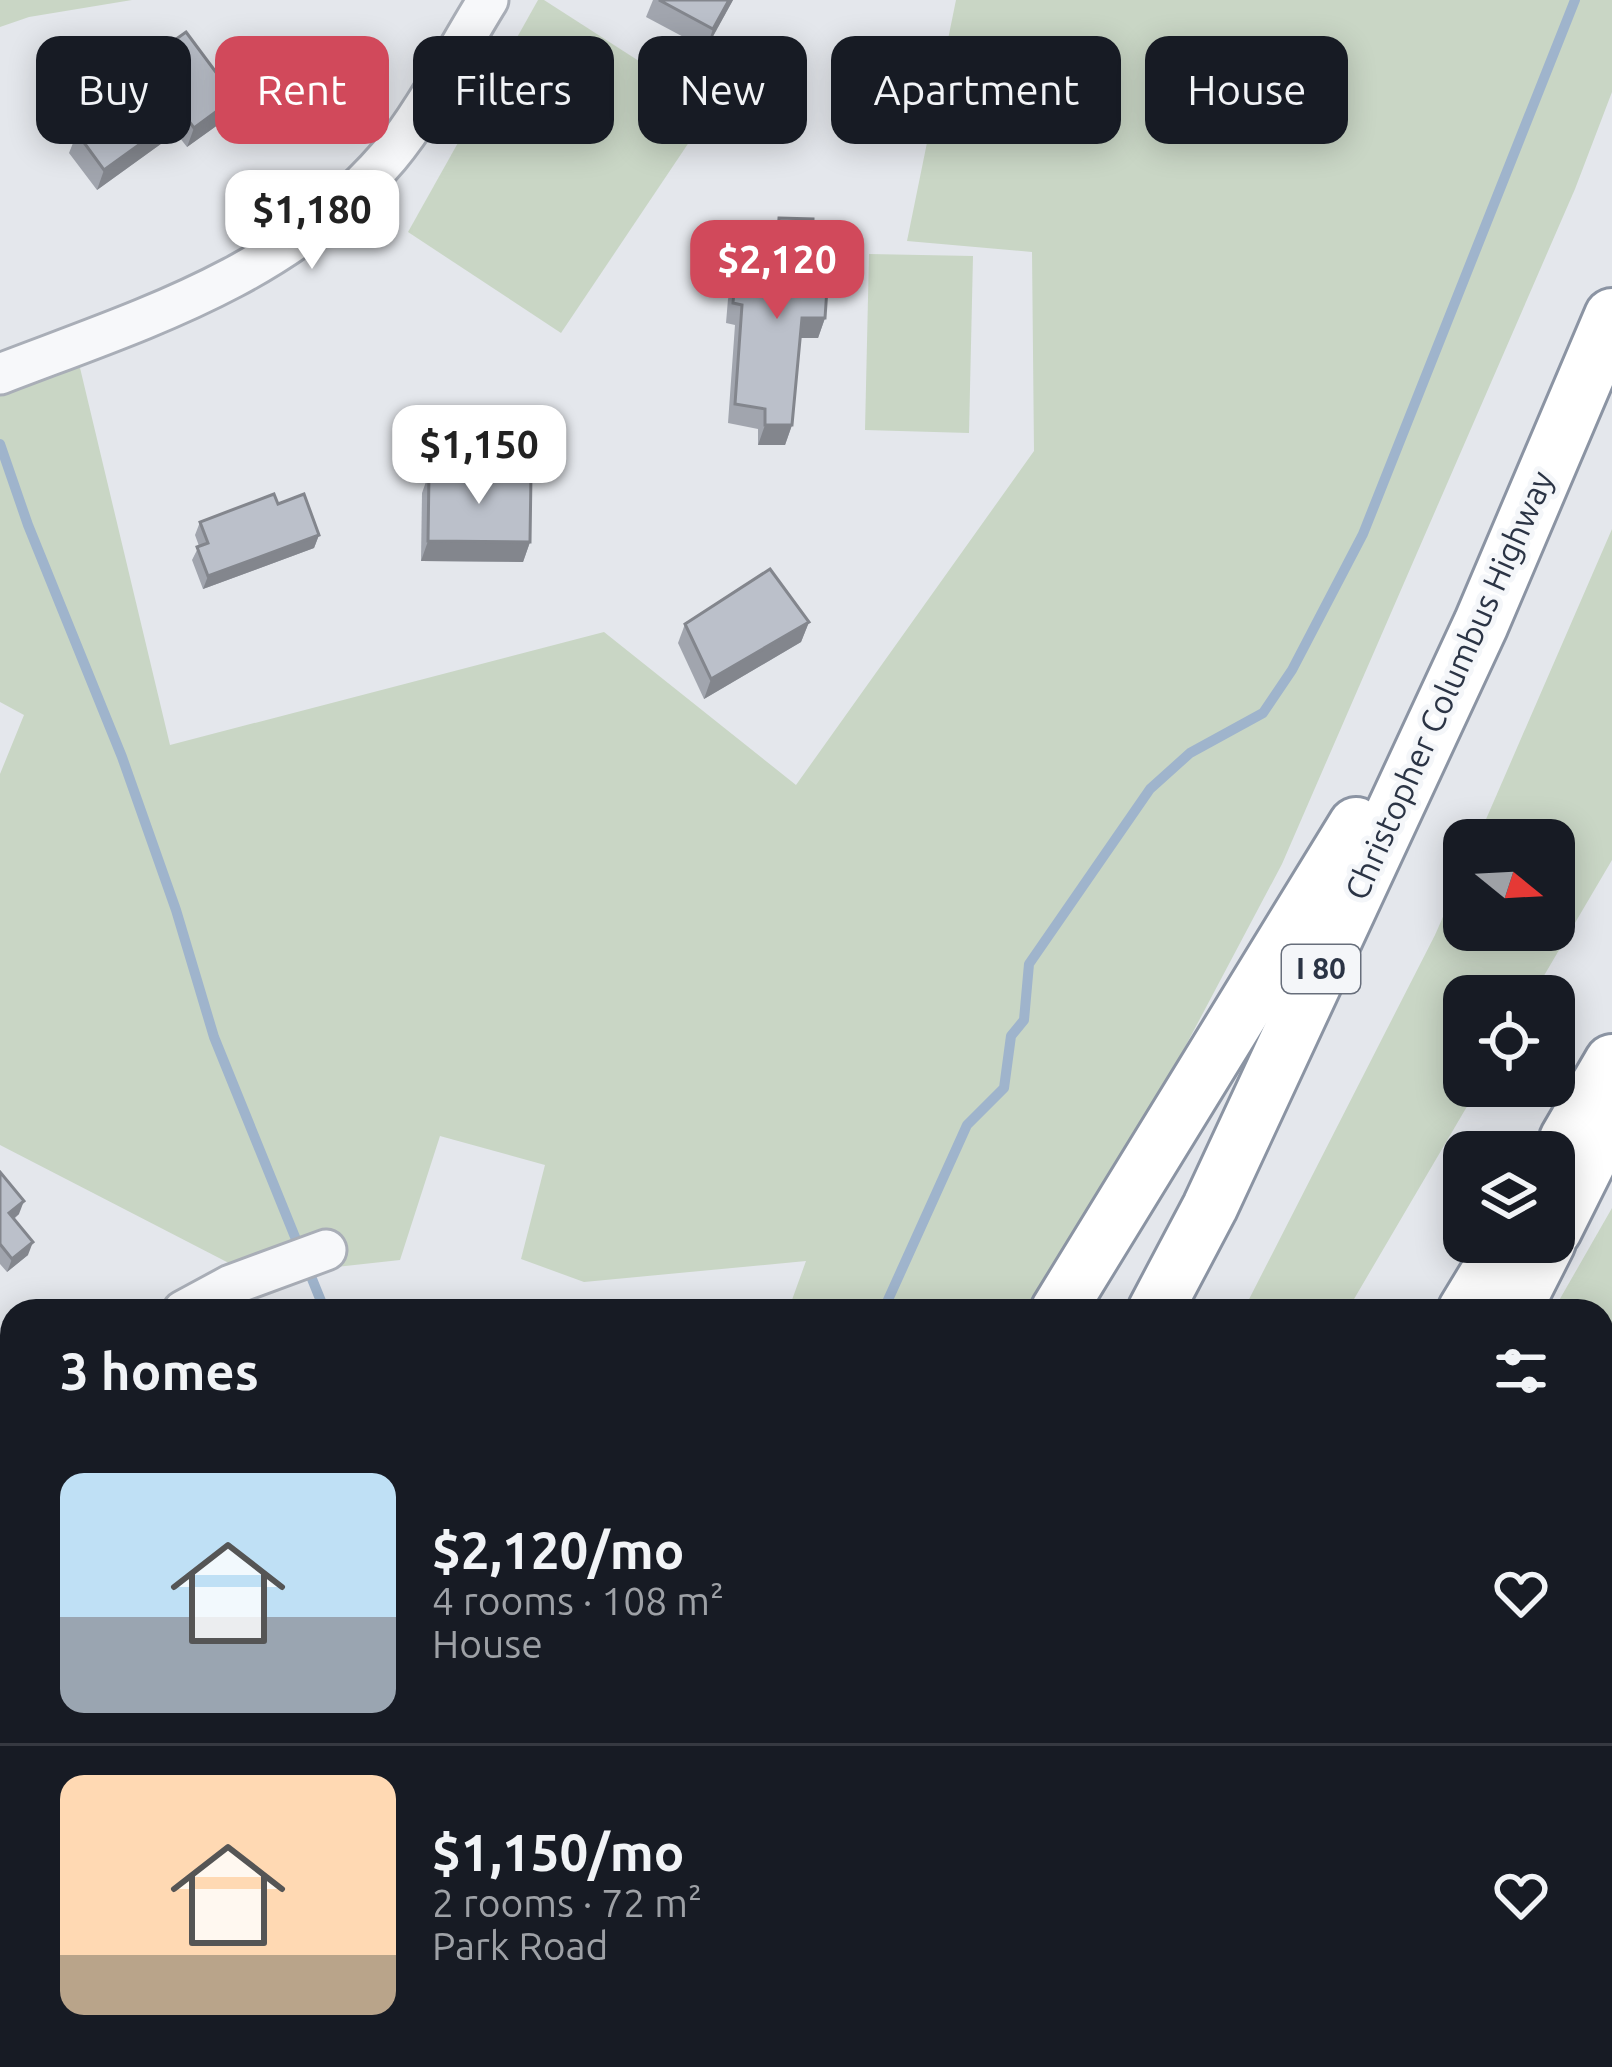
<!DOCTYPE html>
<html lang="en">
<head>
<meta charset="utf-8">
<style>
	:root { --surface:#171b24; --page:#242831; --text:#f1f3f6; --muted:#9ea1a6; --line:#363941; --accent:#d1495b }
	body { margin:0; font-family:Ubuntu,sans-serif; background:var(--page); color:var(--text); height:100vh; display:flex; flex-direction:column; font-size:45px; white-space:nowrap }
	* { box-sizing:border-box; margin:0 }
	p { font-size:39px; color:var(--muted) }
	.icon { flex:none; width:66px; height:66px; fill:none; stroke:currentColor; stroke-width:2; stroke-linecap:round; stroke-linejoin:round }
	.map { position:relative; flex:1; overflow:hidden }
	.drawer { position:absolute; left:0px; top:1299px; width:1614px; height:768px; display:flex; flex-direction:column; background:var(--surface); border-radius:36px 36px 0 0; box-shadow:0 6px 30px #0003 }
	.drawer>* { flex:none }
	.guide { position:absolute; left:36px; top:36px; width:1542px; height:108px; display:flex; gap:24px }
	.needle { width:78px; rotate:108deg }
	.controls { position:absolute; left:1443px; top:819px; display:grid; gap:24px }
	.controls a { display:grid; place-items:center; width:132px; height:132px; border-radius:24px; background:var(--surface); box-shadow:0 6px 30px #0003; font-size:60px }
	.price { position:absolute; translate:-50% -102px; padding:0 27px; border-radius:24px; background:#fff; color:#222; font-size:39px; line-height:78px; filter:drop-shadow(0 3px 6px #0008) }
	.price::after { content:''; position:absolute; left:50%; top:72px; width:36px; height:27px; margin-left:-18px; background:inherit; clip-path:polygon(0 0,100% 0,50% 100%) }
	.price.selected { background:var(--accent); color:#fff }
	ul { padding:0; list-style:none }
	li { display:flex; align-items:center; gap:36px; height:300px; padding:0 60px }
	li+li { border-top:3px solid var(--line) }
	li span { display:grid; place-items:center; flex:none; width:336px; height:240px; border-radius:24px; color:#555 }
	li>.icon { margin-inline-start:auto }
	span .icon { width:144px; height:144px; fill:#fffc; stroke-width:1 }
	li b { font-size:51px }
	h2 { display:flex; justify-content:space-between; align-items:center; height:144px; padding:0 60px; font-size:51px }
	.tag { padding:0 42px; border-radius:24px; background:var(--surface); box-shadow:0 6px 30px #0003; font-size:42px; line-height:108px }
	.tag.selected { background:var(--accent); color:#fff }
	.map>svg:first-child { display:block }
	.green { fill:#c9d6c5 }
	.lines { fill:none; stroke-linecap:round; stroke-linejoin:round }
	.stream { stroke:#9fb4cc; stroke-width:10 }
	.minor-casing { stroke:#a9aeb7; stroke-width:45 }
	.highway-casing { stroke:#8b94a3; stroke-width:60 }
	.minor { stroke:#f7f8fa; stroke-width:39 }
	.highway { stroke:#fff; stroke-width:54 }
	.wall { fill:#a1a5ae }
	.shaded-wall { fill:#83868d }
	.building { fill:#bbc0ca; stroke:#83868d; stroke-width:3 }
	.labels { text-anchor:middle; stroke-width:10; stroke-linejoin:round; paint-order:stroke }
	.shield { fill:#f4f6f9; stroke:#676e7b; stroke-width:3 }
	.shield-label { font-size:30px; font-weight:bold; fill:#2b3445 }
	.street-label { font-size:33px; fill:#2b3445; stroke:#f4f6f9 }
</style>
</head>
<body>
<div class="map">
<svg width="1612" height="2067" viewBox="0 0 1612 2067">
	<rect width="100%" height="100%" fill="#e4e7ec"/>
	<!-- green -->
	<g class="green">
		<polygon points="0,0 132,0 29,17 0,27"/>
		<polygon points="538,0 544,0 712,108 561,333 408,232"/>
		<polygon points="956,0 1612,0 1612,92 1575,189 1282,864 1045,1311 788,1311 806,1261 584,1282 521,1259 545,1165 440,1136 400,1260 254,1276 0,1145 0,774 24,715 0,702 0,377 76,351 170,745 604,632 796,785 1034,451 1032,252 907,241"/>
		<polygon points="869,254 973,256 969,433 865,430"/>
		<polygon points="1612,529 1612,860 1532,996 1464,996 1464,1086 1479,1086 1347,1311 1243,1311 1435,935 1464,869 1464,930 1554,930 1554,840 1477,840"/>
		<polygon points="1612,1208 1612,2067 1146,2067 1152,2055 1602,2055 1602,1311 1553,1311"/>
	</g>
	<g class="lines">
		<!-- stream -->
		<g class="stream">
			<polyline points="0,444 28,525 122,757 176,910 214,1037 325,1311"/>
			<polyline points="883,1311 967,1125 1004,1088 1011,1036 1024,1020 1029,964 1150,789 1190,753 1263,713 1292,670 1363,534 1575,0"/>
			<polyline points="399,2055 402,2067"/>
			<polyline points="428,2067 438,2055"/>
		</g>
		<defs>
			<g id="minor">
				<path d="M0,374C143,319 286,276 389,156C425,113 458,48 488,0"/>
				<polyline points="183,1311 231,1285 326,1250"/>
				<polyline points="0,1411 12,1405"/>
				<polyline points="1602,1885 1603,1789 1612,1708"/>
				<polyline points="1602,1898 1612,2024"/>
			</g>
			<g id="highway">
				<polyline points="1567,1139 1612,1062"/>
				<polyline points="1554,1230 1612,1114"/>
				<polyline points="1058,1311 1356,825"/>
				<polyline points="1155,1311 1210,1207 1481,624 1612,316"/>
				<polyline points="1465,1311 1507,1242"/>
				<polyline points="1513,1311 1548,1242"/>
				<polyline points="623,2067 630,2055"/>
				<polyline points="750,2067 757,2055"/>
				<polyline points="1008,2067 1015,2055"/>
				<polyline points="1082,2067 1089,2055"/>
			</g>
		</defs>
		<!-- minor casing -->
		<use href="#minor" class="minor-casing"/>
		<!-- highway casing -->
		<use href="#highway" class="highway-casing"/>
		<!-- minor -->
		<use href="#minor" class="minor"/>
		<!-- highway -->
		<use href="#highway" class="highway"/>
	</g>
	<!-- wall -->
	<g class="wall">
		<polygon points="653,0 733,0 706,49 646,17"/>
		<polygon points="158,52 233,114 187,147 176,133 97,190 69,153 77,133 93,121 98,107 153,67"/>
		<polygon points="779,218 812,272 825,318 818,338 800,338 792,425 785,445 758,445 758,429 728,423 735,325 726,323 728,299 735,279 742,280 748,266 770,266 772,238"/>
		<polygon points="429,473 530,542 523,562 421,561 422,493"/>
		<polygon points="278,504 319,535 314,548 203,589 192,560 199,546 195,535 200,522"/>
		<polygon points="809,622 801,642 704,699 678,643 685,624"/>
		<polygon points="0,1172 19,1214 14,1219 28,1255 7,1272 0,1264"/>
		<polygon points="95,2055 154,2055 154,2067 96,2067"/>
	</g>
	<!-- shaded-wall -->
	<g class="shaded-wall">
		<polygon points="729,0 733,0 706,49 713,29"/>
		<polygon points="240,94 233,114 187,147 194,128"/>
		<polygon points="183,113 176,133 97,190 104,170"/>
		<polygon points="802,318 825,318 818,338 794,338"/>
		<polygon points="765,425 792,425 785,445 758,445"/>
		<polygon points="319,535 314,548 203,589 208,576"/>
		<polygon points="428,541 530,542 523,562 421,561"/>
		<polygon points="809,622 801,642 704,699 711,679"/>
		<polygon points="24,1201 19,1214 4,1226 9,1213"/>
		<polygon points="33,1242 28,1255 7,1272 12,1259"/>
	</g>
	<!-- building -->
	<g class="building">
		<polygon points="659,0 729,0 713,29"/>
		<polygon points="186,32 218,75 223,71 240,94 194,128 183,113 104,170 77,133 103,114 98,107 164,59 158,52"/>
		<polygon points="779,218 813,219 812,272 828,274 825,318 802,318 792,425 765,425 765,409 735,404 742,305 733,303 735,279 745,280 748,266 776,266"/>
		<polygon points="429,473 531,474 530,542 428,541"/>
		<polygon points="274,494 278,504 304,494 319,535 208,576 197,547 208,543 200,522"/>
		<polygon points="770,569 809,622 711,679 685,624"/>
		<polygon points="0,1172 24,1201 9,1213 33,1242 12,1259 0,1244"/>
		<polygon points="101,2055 154,2055 155,2064 102,2067"/>
	</g>
	<g class="labels">
		<!-- shield labels -->
		<rect class="shield" x="1282" y="945" width="78" height="48" rx="9"/>
		<g class="shield-label">
			<text x="1321" y="979">I 80</text>
		</g>
		<!-- street labels -->
		<g class="street-label">
			<text transform="translate(1449 685) rotate(-66)" y="12">Christopher Columbus Highway</text>
		</g>
	</g>
</svg>
<div class="controls">
<a><svg class="needle" viewBox="-14 -14 28 28"><path d="M0-13l5 13h-10z" fill="#e53935"/><path d="M0 13l5-13h-10z" fill="#9ea1a6"/></svg></a>
<a><svg class="icon" aria-label="locate" viewBox="0 0 24 24"><circle cx="12" cy="12" r="6"/><path d="M12 2v4M12 18v4M2 12h4M18 12h4"/></svg></a>
<a><svg class="icon" aria-label="layers" viewBox="0 0 24 24"><path d="M12 4l9 5-9 5-9-5zM3 14l9 5 9-5"/></svg></a>
</div>
<b class="price" style="left:312px;top:272px">$1,180</b>
<b class="price selected" style="left:777px;top:322px">$2,120</b>
<b class="price" style="left:479px;top:507px">$1,150</b>
<div class="guide">
<a class="tag">Buy</a>
<a class="tag selected">Rent</a>
<a class="tag">Filters</a>
<a class="tag">New</a>
<a class="tag">Apartment</a>
<a class="tag">House</a>
</div>
<section class="drawer">
<h2>3 homes<svg class="icon" aria-label="filters" viewBox="0 0 24 24"><path d="M4 7h16M4 17h16"/><circle cx="9" cy="7" r="2"/><circle cx="15" cy="17" r="2"/></svg></h2>
<ul>
<li><span style="background:linear-gradient(#bfe0f5 60%,#9aa5b1 0)"><svg class="icon" aria-label="home" viewBox="0 0 24 24"><path d="M3 11l9-7 9 7M6 9v11h12V9"/></svg></span><div><b>$2,120/mo</b><p>4 rooms · 108 m²</p><p>House</p></div><svg class="icon" aria-label="heart" viewBox="0 0 24 24"><path d="M12 20l-8-8c-3-5 5-10 8-4 3-6 11-1 8 4z"/></svg></li>
<li><span style="background:linear-gradient(#ffd9b3 75%,#b9a48a 0)"><svg class="icon" aria-label="home" viewBox="0 0 24 24"><path d="M3 11l9-7 9 7M6 9v11h12V9"/></svg></span><div><b>$1,150/mo</b><p>2 rooms · 72 m²</p><p>Park Road</p></div><svg class="icon" aria-label="heart" viewBox="0 0 24 24"><path d="M12 20l-8-8c-3-5 5-10 8-4 3-6 11-1 8 4z"/></svg></li>
</ul>
</section>
</div>
</body>
</html>
